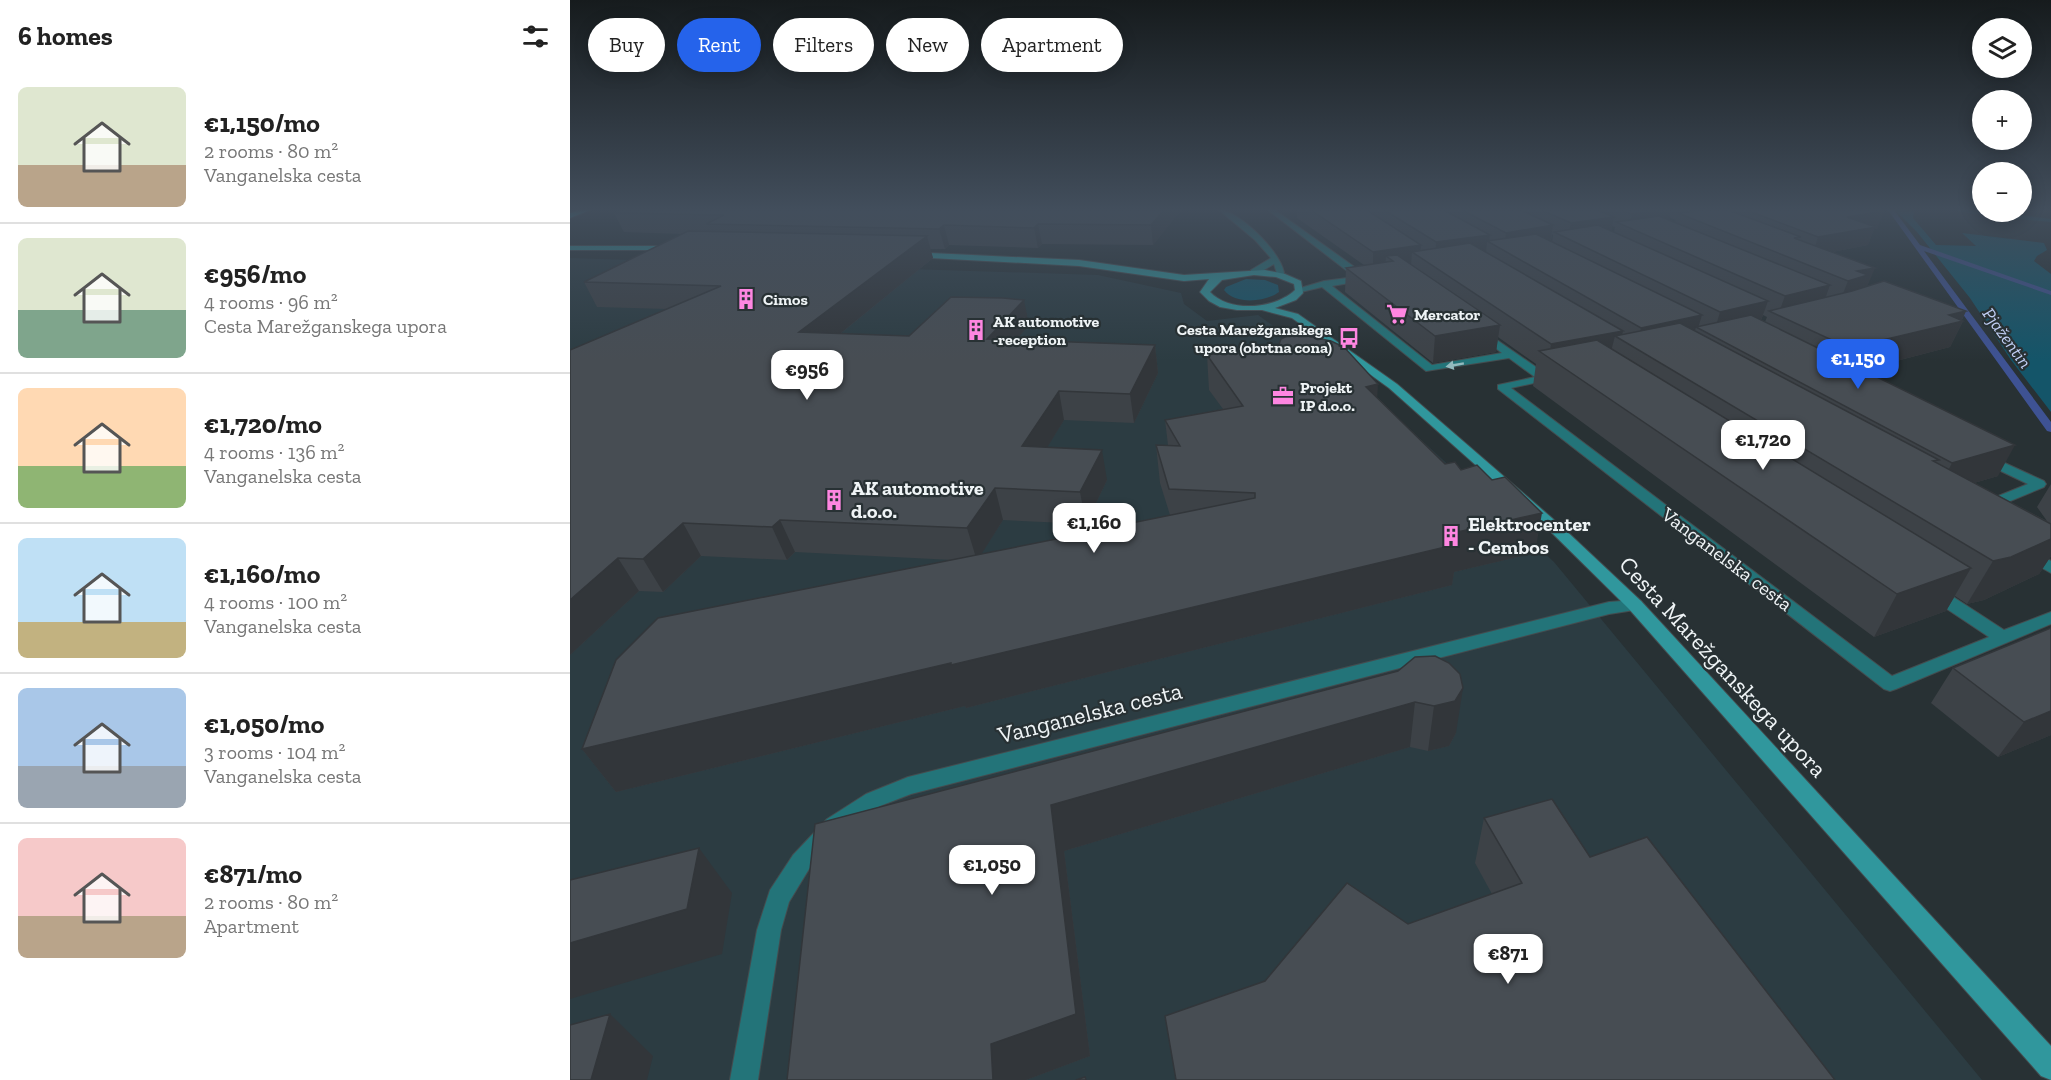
<!DOCTYPE html>
<html lang="en">
<head>
<meta charset="utf-8">
<style>
	:root { --surface:#fff; --page:#f6f6f6; --text:#222; --muted:#767676; --line:#e0e0e0; --accent:#2563eb }
	body { margin:0; font-family:"Zilla Slab",serif; background:var(--page); color:var(--text); height:100vh; display:flex; flex-direction:column; font-size:22px; white-space:nowrap }
	* { box-sizing:border-box; margin:0 }
	p { font-size:20px; color:var(--muted) }
	.icon { flex:none; width:33px; height:33px; fill:none; stroke:currentColor; stroke-width:2; stroke-linecap:round; stroke-linejoin:round }
	.map { position:relative; flex:1; overflow:hidden }
	.sheet { display:flex; flex-direction:column; background:var(--surface); width:570px }
	.sheet>* { flex:none }
	.guide { position:absolute; left:18px; top:18px; width:570px; height:54px; display:flex; gap:12px }
	.fabs { position:absolute; left:1402px; top:18px; display:grid; gap:12px }
	.fabs a { display:grid; place-items:center; width:60px; height:60px; border-radius:50%; background:var(--surface); box-shadow:0 3px 15px #0003; font-size:30px }
	.price { position:absolute; translate:-50% -51px; padding:0 14px; border-radius:12px; background:#fff; color:#222; font-size:20px; line-height:39px; filter:drop-shadow(0 2px 3px #0008) }
	.price::after { content:''; position:absolute; left:50%; top:36px; width:18px; height:14px; margin-left:-9px; background:inherit; clip-path:polygon(0 0,100% 0,50% 100%) }
	.price.current { background:var(--accent); color:#fff }
	ul { padding:0; list-style:none }
	li { display:flex; align-items:center; gap:18px; height:150px; padding:0 18px }
	li+li { border-top:2px solid var(--line) }
	li span { display:grid; place-items:center; flex:none; width:168px; height:120px; border-radius:9px; color:#555 }
	li>.icon { margin-inline-start:auto }
	span .icon { width:72px; height:72px; fill:#fffc; stroke-width:1 }
	li b { font-size:26px }
	h2 { display:flex; justify-content:space-between; align-items:center; height:72px; padding:0 18px; font-size:26px }
	.tag { padding:0 21px; border-radius:27px; background:var(--surface); box-shadow:0 3px 15px #0003; font-size:21px; line-height:54px }
	.tag.current { background:var(--accent); color:#fff }
	main { display:flex; flex:1; min-height:0 }
	.map>svg:first-child { display:block }
	.built { fill:#2c3c42 }
	.green { fill:#145569 }
	.lines { fill:none; stroke-linecap:round; stroke-linejoin:round }
	.stream { fill:#3e5293; fill-rule:evenodd }
	.street-casing { stroke:#444c4f; stroke-width:2 }
	.secondary-casing { stroke:#444c4f; stroke-width:2 }
	.primary-casing { stroke:#444c4f; stroke-width:2 }
	.street { fill:#237479; fill-rule:evenodd }
	.secondary { fill:#30979d; fill-rule:evenodd }
	.primary { fill:#1db3bb; fill-rule:evenodd }
	.wall { fill:#3d4247; fill-rule:evenodd }
	.shaded-wall { fill:#32363a }
	.building { fill:#474d53; stroke:#32363a; stroke-width:1.5 }
	.oneway { fill:#93babe }
	.labels { text-anchor:middle; stroke-width:4.5; stroke-linejoin:round; paint-order:stroke }
	.far-poi-label { font-size:16px; font-weight:bold; fill:#eff4f6; stroke:#283134; text-anchor:start }
	.far-water-label { font-size:18px; font-style:italic; fill:#c0cef4; stroke:#283134 }
	.poi-label { font-size:20px; font-weight:bold; fill:#eff4f6; stroke:#283134; text-anchor:start }
	.street-label { font-size:20px; fill:#eff4f6; stroke:#283134 }
	.near-street-label { font-size:24px; fill:#eff4f6; stroke:#283134 }
</style>
</head>
<body>
<main>
<section class="sheet">
<h2>6 homes<svg class="icon" aria-label="filters" viewBox="0 0 24 24"><path d="M4 7h16M4 17h16"/><circle cx="9" cy="7" r="2"/><circle cx="15" cy="17" r="2"/></svg></h2>
<ul>
<li><span style="background:linear-gradient(#dfe7d0 65%,#b9a48a 0)"><svg class="icon" aria-label="home" viewBox="0 0 24 24"><path d="M3 11l9-7 9 7M6 9v11h12V9"/></svg></span><div><b>€1,150/mo</b><p>2 rooms · 80 m²</p><p>Vanganelska cesta</p></div></li>
<li><span style="background:linear-gradient(#dfe7d0 60%,#7fa58c 0)"><svg class="icon" aria-label="home" viewBox="0 0 24 24"><path d="M3 11l9-7 9 7M6 9v11h12V9"/></svg></span><div><b>€956/mo</b><p>4 rooms · 96 m²</p><p>Cesta Marežganskega upora</p></div></li>
<li><span style="background:linear-gradient(#ffd9b3 65%,#8fb573 0)"><svg class="icon" aria-label="home" viewBox="0 0 24 24"><path d="M3 11l9-7 9 7M6 9v11h12V9"/></svg></span><div><b>€1,720/mo</b><p>4 rooms · 136 m²</p><p>Vanganelska cesta</p></div></li>
<li><span style="background:linear-gradient(#bfe0f5 70%,#c2b280 0)"><svg class="icon" aria-label="home" viewBox="0 0 24 24"><path d="M3 11l9-7 9 7M6 9v11h12V9"/></svg></span><div><b>€1,160/mo</b><p>4 rooms · 100 m²</p><p>Vanganelska cesta</p></div></li>
<li><span style="background:linear-gradient(#a9c7e8 65%,#9aa5b1 0)"><svg class="icon" aria-label="home" viewBox="0 0 24 24"><path d="M3 11l9-7 9 7M6 9v11h12V9"/></svg></span><div><b>€1,050/mo</b><p>3 rooms · 104 m²</p><p>Vanganelska cesta</p></div></li>
<li><span style="background:linear-gradient(#f6c9c9 65%,#b9a48a 0)"><svg class="icon" aria-label="home" viewBox="0 0 24 24"><path d="M3 11l9-7 9 7M6 9v11h12V9"/></svg></span><div><b>€871/mo</b><p>2 rooms · 80 m²</p><p>Apartment</p></div></li>
</ul>
</section>
<div class="map">
<svg width="1481" height="1080" viewBox="0 0 1481 1080">
	<rect width="100%" height="100%" fill="#283134"/>
	<!-- built -->
	<polygon class="built" points="0,258 528,275 611,293 614,304 637,321 688,315 809,401 984,562 1412,1080 0,1080"/>
	<!-- green -->
	<g class="green">
		<polygon points="1325,210 1344,211 1343,218 1366,245 1406,246 1392,233 1474,243 1477,250 1467,256 1464,261 1481,274 1481,412 1441,360 1400,298 1347,232"/>
		<polygon points="1384,210 1413,210 1413,212 1429,212 1481,219 1481,222 1423,217"/>
		<path d="M676,279L695,280L708,285L709,292C696,302 665,305 654,290L656,287Z"/>
	</g>
	<g class="lines">
		<!-- stream -->
		<polygon class="stream" points="1318,210 1324,210 1350,245 1481,291 1481,295 1354,251 1481,422 1481,432 1477,431"/>
		<defs>
			<g id="street">
				<path d="M649,210C670,210 717,258 714,277H708L704,264L687,274H681V270L701,258L685,240Z"/>
				<polygon points="698,210 705,210 797,276 797,280 762,286 862,365 932,353 907,334 906,332 911,329 976,374 987,374 987,378 941,388 1322,676 1419,637 1359,597 1357,593 1359,589 1371,589 1434,630 1481,612 1481,624 1326,689 1320,691 1314,689 928,389 928,385 965,377 939,358 856,371 752,287 727,293 727,289 754,281 785,277"/>
				<polygon points="1415,454 1474,481 1476,484 1474,487 1421,509 1411,509 1409,506 1411,503 1458,484 1410,461 1408,458 1410,455"/>
				<polygon points="1458,549 1481,561 1481,573 1453,557 1450,554 1453,551"/>
				<polygon points="1065,600 1071,601 1073,605 1071,609 1039,614 341,794 310,806 273,833 239,869 219,902 211,930 188,1080 160,1080 187,930 200,890 223,855 257,819 296,794 338,777 1039,602"/>
			</g>
			<g id="secondary">
				<polygon points="0,246 102,246 106,248 102,250 0,250"/>
				<path d="M339,252L509,260L614,275L695,270L715,274L731,281L733,293L726,300L705,308L728,314L827,384L990,525L1071,601L1481,1046V1080L1471,1076L1059,609L980,531L819,388L722,318L692,310H667L650,307L639,301L630,292L639,279L614,281L509,266L342,257L338,254ZM684,275L706,277L724,284L725,290C705,309 660,313 640,292L652,280Z"/>
			</g>
			<polygon id="primary" points="10,210 20,210 0,218 0,213"/>
		</defs>
		<!-- street casing -->
		<use href="#street" class="street-casing"/>
		<!-- secondary casing -->
		<use href="#secondary" class="secondary-casing"/>
		<!-- primary casing -->
		<use href="#primary" class="primary-casing"/>
		<!-- street -->
		<use href="#street" class="street"/>
		<!-- secondary -->
		<use href="#secondary" class="secondary"/>
		<!-- primary -->
		<use href="#primary" class="primary"/>
	</g>
	<!-- wall -->
	<g class="wall">
		<polygon points="611,210 583,245 472,244 468,248 379,245 375,249 360,249 363,258 270,334 339,336 459,325 446,340 585,345 588,373 564,423 494,420 477,447 537,480 516,524 433,520 411,554 522,532 600,515 590,483 586,445 598,445 595,420 653,409 639,390 637,355 808,398 875,464 891,470 965,553 884,572 882,585 396,708 395,706 46,792 12,749 383,560 225,552 217,560 131,556 93,592 69,591 0,655 97,309 27,307 14,282 112,234 54,232 44,213"/>
		<path d="M715,210H1310L1307,229H1304L1298,245L1262,252L1297,286L1396,311L1392,320L1393,321L1380,347L1292,370L1428,476L1404,483L1477,521L1467,507L1481,484V556L1469,574L1414,600L1397,604L1385,596L1376,611L1304,637L963,386L966,364L928,337L926,352L863,363L775,292L776,268L794,265L727,218V211H718ZM1099,217L1106,220L1105,222L1099,220ZM1042,226L1045,227L1044,232L1041,231ZM982,234L983,235L982,242L981,241ZM1193,315L1197,317L1195,322L1191,320Z"/>
		<polygon points="1481,628 1481,735 1428,757 1361,703 1383,668"/>
		<polygon points="845,657 886,733 879,746 858,751 840,747 494,851 520,1056 456,1080 217,1080 245,824 828,671"/>
		<polygon points="914,818 1020,857 695,981 838,924 922,894 905,863"/>
	</g>
	<!-- shaded-wall -->
	<g class="shaded-wall">
		<polygon points="594,210 611,210 583,245 581,225"/>
		<rect x="718" y="210" width="9" height="1"/>
		<polygon points="1093,210 1101,210 1097,226 1059,228 1062,214"/>
		<polygon points="1119,210 1156,210 1117,217"/>
		<polygon points="1314,211 1307,229 1304,229 1298,245 1242,256 1248,237 1277,217"/>
		<polygon points="1044,217 1040,235 998,238 1001,223"/>
		<polygon points="468,224 472,244 468,248 464,228"/>
		<polygon points="374,225 379,245 375,249 369,229"/>
		<polygon points="983,225 980,244 934,250 936,233"/>
		<polygon points="920,235 919,242 917,241 916,254 865,262 866,242"/>
		<polygon points="357,236 363,258 239,359 229,332"/>
		<polygon points="851,245 850,257 842,252 841,266 823,261 816,256 815,270 803,271 803,252"/>
		<polygon points="1305,268 1295,292 1268,306 1278,281 1287,271"/>
		<polygon points="1260,285 1251,310 1208,315 1215,296"/>
		<polygon points="454,300 459,325 424,366 417,339"/>
		<polygon points="1198,301 1189,326 1143,336 1150,312"/>
		<polygon points="1396,311 1391,321 1393,321 1380,347 1268,376 1279,348 1379,315"/>
		<polygon points="1132,315 1128,328 1126,327 1122,342 1066,349 1071,328"/>
		<polygon points="930,325 926,352 863,363 865,336"/>
		<polygon points="1053,331 1051,340 1045,336 1039,359 979,358 981,344"/>
		<polygon points="585,345 588,373 564,423 560,394"/>
		<polygon points="808,384 806,420 796,387"/>
		<polygon points="489,391 494,420 459,477 452,446"/>
		<polygon points="1445,445 1428,476 1366,494 1382,463"/>
		<polygon points="532,450 537,480 516,524 510,492"/>
		<polygon points="425,488 433,520 407,561 397,528"/>
		<polygon points="972,513 965,553 884,572 882,585 396,708 395,706 46,792 12,749 879,534"/>
		<polygon points="210,520 225,552 217,560 202,527"/>
		<polygon points="113,523 131,556 93,592 73,559"/>
		<polygon points="1481,539 1481,556 1469,574 1414,600 1397,604 1423,561"/>
		<polygon points="48,558 69,591 0,655 0,600"/>
		<polygon points="1401,568 1376,611 1304,637 1327,594"/>
		<polygon points="893,688 886,733 879,746 858,751 864,706"/>
		<polygon points="845,702 840,747 494,851 520,1056 456,1080 423,1080 421,1044 481,805"/>
		<polygon points="1481,711 1481,735 1428,757 1454,722"/>
		<polygon points="129,848 162,893 152,954 0,999 0,943"/>
		<polygon points="40,1014 83,1056 77,1080 21,1080"/>
	</g>
	<!-- building -->
	<g class="building">
		<polygon points="53,210 594,210 581,225 468,224 464,228 374,225 369,229 136,224 154,215 44,213"/>
		<polygon points="741,210 797,210 851,245 803,252"/>
		<polygon points="814,210 874,210 920,235 866,242"/>
		<polygon points="892,210 951,210 983,225 936,233"/>
		<polygon points="971,210 1028,210 1044,217 1001,223"/>
		<polygon points="1050,210 1093,210 1062,214"/>
		<polygon points="1134,210 1158,210 1231,237 1224,238 1305,268 1287,271 1298,275 1278,281 1108,213"/>
		<polygon points="1176,210 1310,210 1314,211 1277,217 1306,227 1248,237"/>
		<polygon points="1089,216 1260,285 1215,296 1046,222"/>
		<polygon points="1028,225 1198,301 1150,312 984,232"/>
		<polygon points="118,231 357,236 229,332 339,336 381,297 433,298 454,300 417,339 585,345 560,394 489,391 452,446 532,450 510,492 425,488 397,528 210,520 202,527 113,523 73,559 48,558 0,600 0,350 151,286 14,282"/>
		<polygon points="966,234 1132,315 1071,328 917,241"/>
		<polygon points="900,243 1053,331 981,344 842,252"/>
		<polygon points="827,255 930,325 865,336 776,268 823,261 816,256"/>
		<polygon points="1314,281 1396,311 1379,315 1393,321 1279,348 1199,311 1282,291"/>
		<polygon points="1181,315 1445,445 1382,463 1126,327"/>
		<polygon points="1110,323 1369,460 1363,461 1481,524 1481,539 1441,557 1423,561 1045,336"/>
		<polygon points="719,335 732,335 761,341 774,347 808,384 796,387 875,464 885,462 891,470 907,465 922,480 935,477 972,513 879,534 888,544 381,665 381,663 12,749 46,660 88,618 522,532 522,531 685,498 685,493 599,489 586,445 610,446 595,420 673,406 637,355 709,344 711,339"/>
		<polygon points="1027,340 1401,568 1327,594 969,351"/>
		<polygon points="1481,628 1481,711 1454,722 1383,668"/>
		<polygon points="865,656 879,663 890,674 893,688 885,701 864,706 845,702 481,805 506,1014 421,1044 423,1080 217,1080 245,824 828,671 845,657"/>
		<polygon points="982,799 1020,857 1077,837 1265,1080 606,1080 595,1016 695,981 777,883 838,924 952,883 914,818"/>
		<polygon points="129,848 117,909 0,943 0,880"/>
		<polygon points="40,1014 21,1080 0,1080 0,1025"/>
		<polygon points="515,1077 516,1080 506,1080"/>
	</g>
	<!-- one-way arrows -->
	<defs><path id="oneway-solid" d="M-6-.8H1V-3.2L6.5 0L1 3.2V.8H-6Z" transform="scale(1.5)"/></defs>
	<use class="oneway" href="#oneway-solid" transform="translate(885 365) rotate(170)"/>
	<!-- sky -->
	<linearGradient id="sky" x2="0" y2="1"><stop stop-color="#161b1d"/><stop offset="0.58" stop-color="#424e5c"/><stop offset="1" stop-color="#424e5c" stop-opacity="0"/></linearGradient>
	<rect width="1481" height="361" fill="url(#sky)"/>
	<!-- icons -->
	<defs>
		<symbol id="building-bare" viewBox="-9 -9 18 18"><path d="M-4-6H4V6H1V3H-1V6H-4ZM-2.5-4.3h1.7v1.8h-1.7ZM.8-4.3h1.7v1.8H.8ZM-2.5-1h1.7V.8h-1.7ZM.8-1h1.7V.8H.8Z" fill="#fe86e1" stroke="#283134" stroke-width="2.5" paint-order="stroke"/></symbol>
		<symbol id="supermarket-bare" viewBox="-9 -9 18 18"><path d="M-6-5.5h2.5l.6 2H6L4.5 2H-2.5L-4.4-4H-6ZM-1.5 3.2a1.3 1.3 0 1 0 .1 0ZM3 3.2a1.3 1.3 0 1 0 .1 0Z" fill="#fe86e1" stroke="#283134" stroke-width="2.5" paint-order="stroke"/></symbol>
		<symbol id="bus-bare" viewBox="-9 -9 18 18"><path d="M-5-6H5V4H4V6H2V4H-2V6H-4V4H-5ZM-3.5-4V0h7V-4ZM-3.5 1.2v1.5H-2V1.2ZM2 1.2v1.5H3.5V1.2Z" fill="#fe86e1" stroke="#283134" stroke-width="2.5" paint-order="stroke"/></symbol>
		<symbol id="office-bare" viewBox="-9 -9 18 18"><path d="M-6-3h4V-5.5h4V-3h4V5H-6ZM-1-4.5V-3h2v-1.5ZM-6 0V1H6V0Z" fill="#fe86e1" stroke="#283134" stroke-width="2.5" paint-order="stroke"/></symbol>
	</defs>
	<g fill-rule="evenodd">
		<use href="#building-bare" x="161" y="284" width="30" height="30"/>
		<use href="#supermarket-bare" x="812" y="299" width="30" height="30"/>
		<use href="#building-bare" x="391" y="315" width="30" height="30"/>
		<use href="#bus-bare" x="764" y="323" width="30" height="30"/>
		<use href="#office-bare" x="698" y="381" width="30" height="30"/>
		<use href="#building-bare" x="249" y="485" width="30" height="30"/>
		<use href="#building-bare" x="866" y="521" width="30" height="30"/>
	</g>
	<g class="labels">
		<!-- far-poi labels -->
		<g class="far-poi-label">
			<text x="193" y="305">Cimos</text>
			<text x="844" y="320">Mercator</text>
			<text x="423" y="327">AK automotive<tspan x="423" dy="18">-reception</tspan></text>
			<text x="762" y="335" text-anchor="end">Cesta Marežganskega<tspan x="762" dy="18">upora (obrtna cona)</tspan></text>
			<text x="730" y="393">Projekt<tspan x="730" dy="18">IP d.o.o.</tspan></text>
		</g>
		<!-- far-water labels -->
		<g class="far-water-label">
			<text transform="translate(1437 338) rotate(54)" y="6">Pjažentin</text>
		</g>
		<!-- poi labels -->
		<g class="poi-label">
			<text x="281" y="495">AK automotive<tspan x="281" dy="23">d.o.o.</tspan></text>
			<text x="898" y="531">Elektrocenter<tspan x="898" dy="23">- Cembos</tspan></text>
		</g>
		<!-- street labels -->
		<g class="street-label">
			<text transform="translate(1157 559) rotate(37)" y="7">Vanganelska cesta</text>
		</g>
		<!-- near-street labels -->
		<g class="near-street-label">
			<text transform="translate(1153 667) rotate(47)" y="8">Cesta Marežganskega upora</text>
			<text transform="translate(520 713) rotate(-14)" y="8">Vanganelska cesta</text>
		</g>
	</g>
</svg>
<div class="fabs">
<a><svg class="icon" aria-label="layers" viewBox="0 0 24 24"><path d="M12 4l9 5-9 5-9-5zM3 14l9 5 9-5"/></svg></a>
<a>+</a>
<a>−</a>
</div>
<b class="price current" style="left:1288px;top:390px">€1,150</b>
<b class="price" style="left:237px;top:401px">€956</b>
<b class="price" style="left:1193px;top:471px">€1,720</b>
<b class="price" style="left:524px;top:554px">€1,160</b>
<b class="price" style="left:422px;top:896px">€1,050</b>
<b class="price" style="left:938px;top:985px">€871</b>
<div class="guide">
<a class="tag">Buy</a>
<a class="tag current">Rent</a>
<a class="tag">Filters</a>
<a class="tag">New</a>
<a class="tag">Apartment</a>
</div>
</div>
</main>
</body>
</html>
